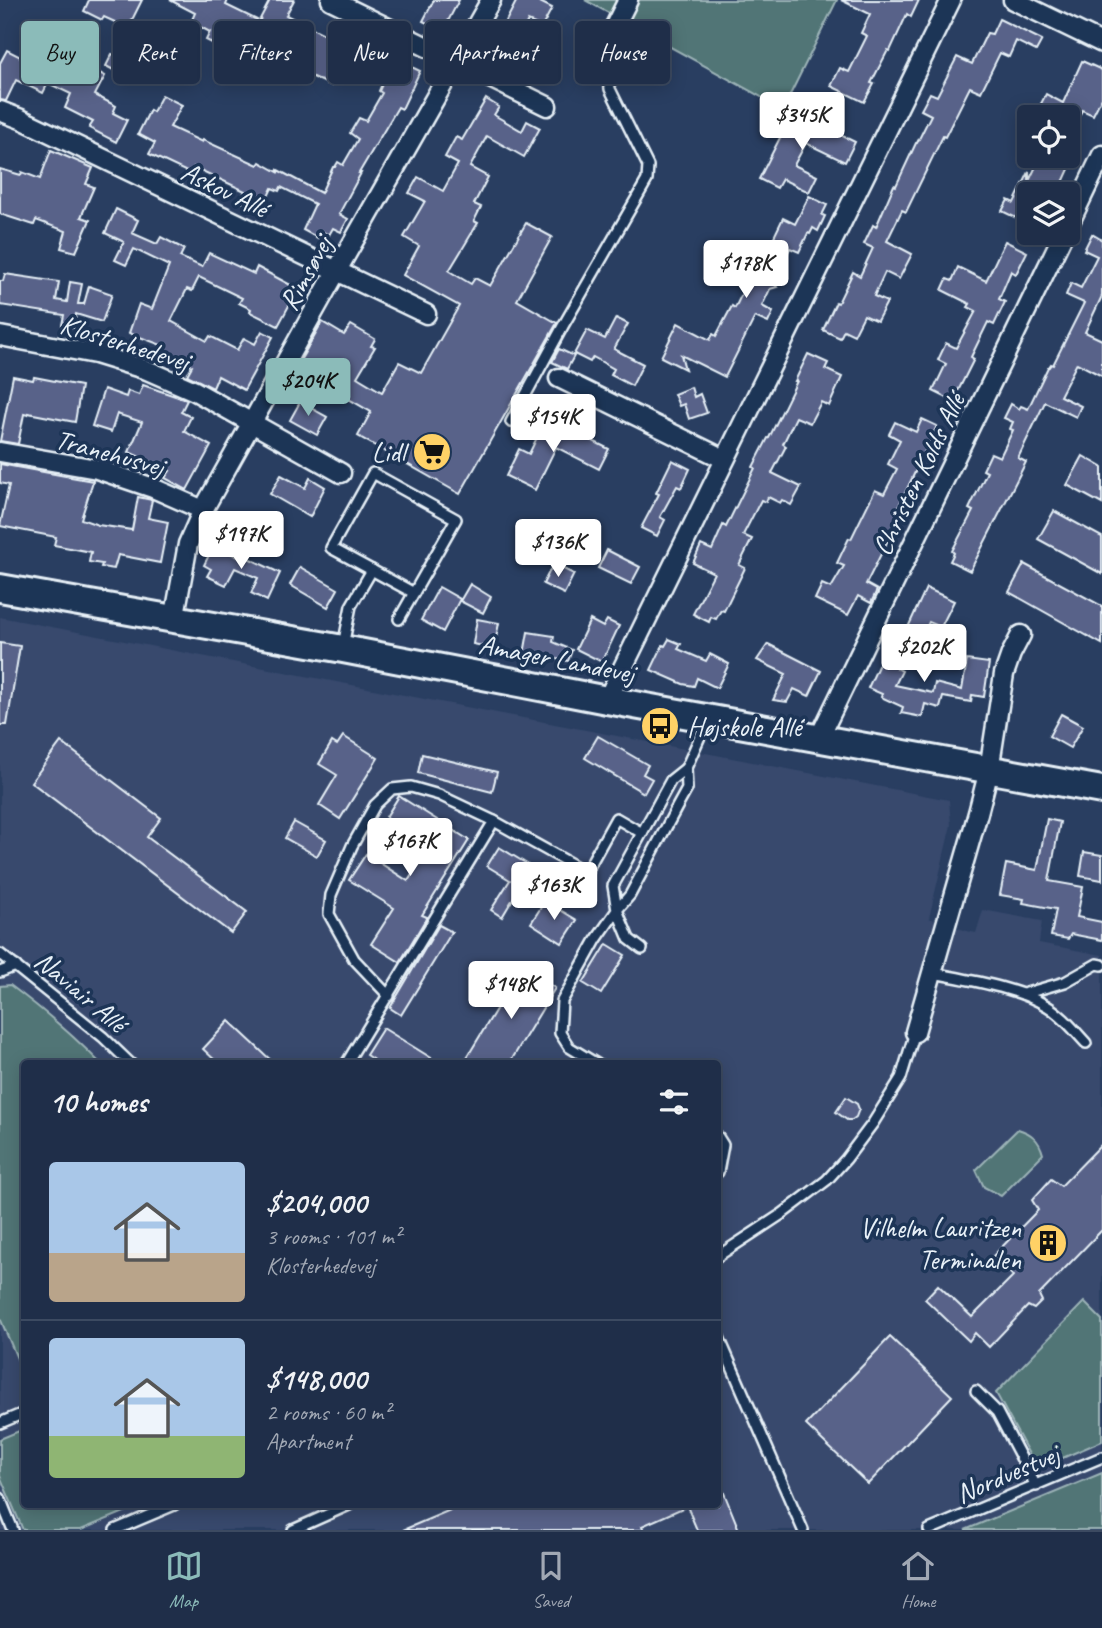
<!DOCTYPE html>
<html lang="en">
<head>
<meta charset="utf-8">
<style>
	:root { --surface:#1f2e49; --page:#273650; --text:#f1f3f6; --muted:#a1a8b4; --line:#3c4a61; --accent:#8bbbb9 }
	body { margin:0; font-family:Caveat,sans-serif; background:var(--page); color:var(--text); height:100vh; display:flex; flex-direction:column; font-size:26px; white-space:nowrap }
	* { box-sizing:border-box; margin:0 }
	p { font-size:23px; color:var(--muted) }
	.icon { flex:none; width:38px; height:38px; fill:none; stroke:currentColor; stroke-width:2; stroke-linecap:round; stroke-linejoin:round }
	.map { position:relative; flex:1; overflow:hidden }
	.side { position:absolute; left:21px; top:1060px; width:700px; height:448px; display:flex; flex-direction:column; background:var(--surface); border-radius:7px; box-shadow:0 4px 18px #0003,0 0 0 2px var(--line) }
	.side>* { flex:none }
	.hud { position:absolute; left:21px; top:21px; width:700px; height:63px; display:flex; gap:14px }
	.controls { position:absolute; left:1017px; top:105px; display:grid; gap:14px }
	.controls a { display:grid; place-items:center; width:63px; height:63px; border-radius:7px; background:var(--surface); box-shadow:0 4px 18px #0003,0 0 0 2px var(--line); font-size:35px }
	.price { position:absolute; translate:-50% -60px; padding:0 16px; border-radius:7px; background:#fff; color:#222; font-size:23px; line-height:46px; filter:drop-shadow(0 2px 4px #0008) }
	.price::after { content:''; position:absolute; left:50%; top:42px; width:21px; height:16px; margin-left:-10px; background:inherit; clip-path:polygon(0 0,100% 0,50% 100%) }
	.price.active { background:var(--accent); color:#111 }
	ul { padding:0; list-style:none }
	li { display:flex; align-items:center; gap:21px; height:175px; padding:0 28px }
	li+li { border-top:2px solid var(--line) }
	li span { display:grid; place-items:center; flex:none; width:196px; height:140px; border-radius:7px; color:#555 }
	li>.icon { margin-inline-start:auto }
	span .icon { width:84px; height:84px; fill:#fffc; stroke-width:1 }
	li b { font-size:30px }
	h2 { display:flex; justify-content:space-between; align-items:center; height:84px; padding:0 28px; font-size:30px }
	.pill { padding:0 24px; border-radius:7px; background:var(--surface); box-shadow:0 4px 18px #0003,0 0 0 2px var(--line); font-size:24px; line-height:63px }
	.pill.active { background:var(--accent); color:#111 }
	.menu { display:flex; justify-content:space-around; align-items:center; height:98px; border-top:2px solid var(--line); background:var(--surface); font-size:19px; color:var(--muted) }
	.menu a { display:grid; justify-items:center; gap:4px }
	.menu .active { color:var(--accent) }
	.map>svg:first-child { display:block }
	.built { fill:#37496d; fill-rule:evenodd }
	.green { fill:#517576; stroke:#9cb3b7; stroke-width:2 }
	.building { fill:#586289; stroke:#e8f1f8; stroke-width:2 }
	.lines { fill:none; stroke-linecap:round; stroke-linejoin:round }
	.lane-casing { stroke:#e8f1f8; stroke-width:14 }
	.street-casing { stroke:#e8f1f8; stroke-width:23 }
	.secondary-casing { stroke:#e8f1f8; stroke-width:32 }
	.lane { stroke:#1d3557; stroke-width:9 }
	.street { stroke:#1d3557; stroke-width:18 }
	.secondary { stroke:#1d3557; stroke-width:26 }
	.labels { text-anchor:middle; stroke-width:7; stroke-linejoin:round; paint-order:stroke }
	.street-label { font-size:28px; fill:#e8f1f8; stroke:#1d3557 }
	.poi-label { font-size:28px; fill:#e8f1f8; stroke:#1d3557; text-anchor:end }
</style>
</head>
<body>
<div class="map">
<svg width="1102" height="1530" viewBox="0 0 1102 1530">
	<rect width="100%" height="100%" fill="#293e61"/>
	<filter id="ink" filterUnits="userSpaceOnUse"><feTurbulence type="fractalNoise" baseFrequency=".0143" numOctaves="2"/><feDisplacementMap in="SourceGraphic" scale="14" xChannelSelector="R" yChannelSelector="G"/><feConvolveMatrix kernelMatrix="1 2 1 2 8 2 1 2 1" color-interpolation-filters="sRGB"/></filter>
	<g filter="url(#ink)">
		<!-- built -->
		<path class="built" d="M0,617L949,800L951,825L929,918L967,931L976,933L983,910L1042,921L1039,943L1102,955V1530H0ZM24,1064H718V1505H24Z"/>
		<!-- green -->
		<g class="green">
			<polygon points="585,0 837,0 783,109"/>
			<path d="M10,985C42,1009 73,1035 101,1064H24V1375L0,1318V986Z"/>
			<path d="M1018,1129C1031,1133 1039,1139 1043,1154L1001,1196L984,1187L976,1170Z"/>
			<polygon points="1084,1302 1102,1320 1102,1441 1037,1469 996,1393"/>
			<polygon points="24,1429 24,1505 141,1505 81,1530 23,1530 0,1476 0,1439"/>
			<polygon points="1102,1473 1102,1530 965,1530"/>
		</g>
		<!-- building -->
		<g class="building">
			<polygon points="89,0 142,0 128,28 104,17 102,20 84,11"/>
			<polygon points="170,0 228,0 226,5 261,22 260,19 270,0 294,0 286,15 326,35 328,31 353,43 332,86 302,72 304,68 272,53 263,28 246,60 206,40 210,32 191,22 195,13"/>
			<polygon points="434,0 459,0 443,31 423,21"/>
			<polygon points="517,0 536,0 552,8 542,27 528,21 516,44 537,56 535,60 539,62 533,74 488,53 501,26 503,27"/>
			<polygon points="841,0 919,0 911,17 907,14 890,51 888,50 871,83 874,84 864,102 831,86 840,68 849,72 867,36 861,33 870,14"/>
			<polygon points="999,19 1042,40 1036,51 1016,41 1009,57 1000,53 981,92 970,87 945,137 943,136 906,212 902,210 887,241 912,254 899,279 885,272 874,296 887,302 877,321 864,315 854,335 844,330 840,338 823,330 836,302 838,303 853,272 860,276 873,248 864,244 873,225 876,227 894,185 896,186 916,143 917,143 931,115 921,110 930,93 937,96 957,57 972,64 987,33 992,34"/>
			<polygon points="52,41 65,48 61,57 84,68 85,65 105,76 95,95 116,106 113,113 127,120 116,142 89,128 93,122 65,108 71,94 48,83 43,93 16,80 6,101 0,100 0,63 7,50 38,66"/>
			<polygon points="112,54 131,61 125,76 106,66"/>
			<polygon points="1082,61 1102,70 1102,97 1093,115 1082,110 1068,139 1068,117 1034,117 1046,94 1063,103"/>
			<polygon points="401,62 420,71 402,109 398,107 359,173 361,173 339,214 348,219 341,232 333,228 329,235 321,231 318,238 303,230 315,204 281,187 279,191 272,188 261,211 240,201 245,191 194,167 191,174 149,154 155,143 138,134 150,110 153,112 162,95 182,105 170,127 202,142 203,140 258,165 260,162 278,172 278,170 321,193 333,167 335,167 338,162 343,165 358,139 350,133 359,118 366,121 382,93 379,91 386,75 393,79"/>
			<polygon points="486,99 499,107 494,115 522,131 527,121 540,128 524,157 487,136 470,167 488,177 474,204 481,207 474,221 478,223 449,271 471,284 475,278 490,286 526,223 552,237 517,300 557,323 460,494 358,436 371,412 309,376 305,383 292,375 322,322 344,335 351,325 375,339 371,346 375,347 357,377 382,392 399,362 421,373 459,306 403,275 419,246 404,237 425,201 409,193 418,177 443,191 458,164 445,157 456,137 462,140"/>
			<polygon points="793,112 855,142 845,162 806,143 794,165 817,176 809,192 782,179 777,188 759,179"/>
			<polygon points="51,150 93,168 86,184 94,187 81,217 90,220 76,252 61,248 66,231 36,220 34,225 0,214 0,169 21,175 22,172 40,179"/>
			<polygon points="1041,156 1075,156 1060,189 1047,183 1041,194 1029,194 1029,224 1002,211 1008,200 1014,203 1029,172 1029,181"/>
			<polygon points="809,196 827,205 822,215 825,216 818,231 813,228 810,234 808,233 799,252 790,248 775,279 774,283 777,287 770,289 762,306 773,312 768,323 755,317 725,377 681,355 685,369 661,357 678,323 710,340 713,334 716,336 732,306 735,308 748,281 745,279 753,263 760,266 783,218 795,224"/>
			<polygon points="116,209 138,220 132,233 157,244 161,237 184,249 180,257 202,267 209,253 254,274 257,267 298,289 278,326 250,312 251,309 239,303 242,298 199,277 192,291 187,289 171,321 207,341 210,336 237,350 244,338 255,344 262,331 273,337 244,390 218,376 213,388 187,375 192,366 162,350 164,346 129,333 139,304 152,309 169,266 134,249 126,265 115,260 124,242 105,233"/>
			<polygon points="1092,234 1102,240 1102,296 1085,332 1102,340 1102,376 1077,363 1060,396 1081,406 1076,417 1045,402 1018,458 1026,462 970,571 950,561 954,553 952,551 973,511 969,509 987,472 983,470 991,453 1000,457 1013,430 1010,429 1013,422 1004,418 1011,404 1019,409 1021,406 1028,409 1048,367 1049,367 1051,364 1053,365 1084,303 1066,295 1071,283 1081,288 1097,256 1084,250"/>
			<polygon points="1005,241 1027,252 1016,274 1011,271 999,299 1005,302 994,325 988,322 971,357 974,359 953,401 933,391 946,364 938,360 946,343 956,348 976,311 968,307 970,304 942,290 947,279 952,281 958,267 986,281"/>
			<polygon points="5,274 59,282 56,300 67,302 70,282 82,284 78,304 84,304 89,286 112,294 102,322 76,314 74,328 62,325 64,315 0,305 0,281 3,281"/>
			<polygon points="616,318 628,324 614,349 643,364 632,386 611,375 614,369 593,357 590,362 574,354 587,330 605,339"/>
			<polygon points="559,349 574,356 567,369 552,362"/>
			<polygon points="808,354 828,363 825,369 842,377 829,406 821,402 810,423 796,417 783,444 786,446 772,473 801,487 791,505 782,500 780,503 768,497 766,502 761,500 743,535 752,539 739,565 745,568 724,611 721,610 716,619 711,617 709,622 693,614 714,573 693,563 701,545 712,550 723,525 726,527 755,468 753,467 768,438 769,438 797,381 795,381"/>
			<polygon points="13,376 33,380 34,377 81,386 75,422 28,413 28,415 24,414 18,444 0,441"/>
			<polygon points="143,385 187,400 181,412 191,417 184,431 211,446 187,490 165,478 170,471 129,452 142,422 117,414 111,432 92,426 104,389 126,397 128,391 139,395"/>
			<polygon points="691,387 694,397 700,394 707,413 689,419 684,404 679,406 674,394"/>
			<polygon points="300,402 327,417 317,435 290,420"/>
			<polygon points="922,419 937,426 896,512 901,514 866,584 877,590 871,603 858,596 848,615 815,599 822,584 831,588 844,566 837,563 849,538 851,539 875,490 884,494 897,469 888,464 900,440 889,434 895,422 916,432"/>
			<polygon points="545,421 577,437 579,434 609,449 599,469 556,447 535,490 506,476 519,449 529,454"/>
			<polygon points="1083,456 1102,467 1102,504 1067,485"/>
			<polygon points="672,460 690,469 681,488 677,486 660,517 665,520 657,536 641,528 659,494 656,493"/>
			<polygon points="0,464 93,481 81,519 98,525 132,530 138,497 152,500 148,518 168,522 160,563 118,555 114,569 101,567 102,564 89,562 91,552 54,545 56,537 0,526 9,485 0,483"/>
			<polygon points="281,475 305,488 310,478 325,487 310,517 270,494"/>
			<polygon points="1054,511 1102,537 1102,574 1038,539"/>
			<polygon points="214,545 240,558 242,555 280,573 267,601 251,593 258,578 235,568 226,585 207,576 211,569 204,565"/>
			<polygon points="607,550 640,567 631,584 598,568"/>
			<polygon points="553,564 574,574 564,594 543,584"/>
			<polygon points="1024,564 1102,606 1102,644 1009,592"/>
			<polygon points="300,567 338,589 328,607 290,585"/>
			<polygon points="470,584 491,597 483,613 460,601"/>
			<polygon points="439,587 460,599 443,632 421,620"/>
			<polygon points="926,588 954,601 941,627 929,622 920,641 905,634"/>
			<polygon points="477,619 499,623 494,648 473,644"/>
			<polygon points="590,620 603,627 607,620 619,626 602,662 576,649"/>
			<polygon points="528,632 554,636 553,642 572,650 568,661 524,654"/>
			<polygon points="669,639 681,644 678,649 706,661 710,654 729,664 717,688 697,678 694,686 683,684 651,670 663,645 665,646"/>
			<polygon points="889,642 905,650 897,668 902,671 895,685 933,693 935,683 962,690 967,660 989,663 984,697 972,695 971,702 943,697 940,708 925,704 922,717 901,713 903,707 881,697 882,694 868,688"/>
			<polygon points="0,643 20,646 7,725 0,725"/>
			<polygon points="768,644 821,671 809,696 794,689 787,702 773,700 786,674 757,660"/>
			<polygon points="1061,714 1083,726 1070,748 1049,736"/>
			<polygon points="343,736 378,758 340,819 319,805 337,775 319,764 332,742 337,745"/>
			<polygon points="598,736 648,765 643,774 652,779 644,793 585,758"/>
			<polygon points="61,742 161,818 147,837 247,912 231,933 31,782"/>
			<polygon points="422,754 497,772 492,792 418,773"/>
			<polygon points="399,796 469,840 422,915 427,917 400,962 371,944 394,908 349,880 366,854 408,881 431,845 386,817"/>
			<polygon points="1047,819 1060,822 1049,881 1083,887 1077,917 1102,922 1102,940 1071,934 1068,939 1051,936 1056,909 1023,903 1024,899 1000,895 1006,864 1037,870"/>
			<polygon points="294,822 326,840 317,856 285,838"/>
			<polygon points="499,847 532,867 502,917 491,910 510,880 487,866"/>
			<polygon points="1084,852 1102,855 1102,880 1080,876"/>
			<polygon points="545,901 577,920 562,943 531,923"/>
			<polygon points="439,925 452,932 401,1015 390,1008"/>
			<polygon points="607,944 625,955 601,994 583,983"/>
			<polygon points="521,968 555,988 509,1064 463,1064"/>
			<polygon points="229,1021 275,1064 219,1064 203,1049"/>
			<polygon points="383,1028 441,1064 380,1064 366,1055"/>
			<polygon points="846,1097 857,1104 859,1109 856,1117 852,1120 847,1120 836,1112"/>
			<polygon points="1102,1144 1102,1230 1039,1295 1042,1301 1034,1309 1028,1306 989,1347 975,1333 969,1341 925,1299 938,1285 972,1317 1013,1276 993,1256 1038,1210 1032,1200 1051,1179 1061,1186"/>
			<polygon points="890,1337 952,1396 868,1484 806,1425"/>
			<polygon points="718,1478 739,1530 697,1530 687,1506 642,1526 644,1530 403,1530 462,1505 718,1505"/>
		</g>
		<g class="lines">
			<defs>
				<g id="lane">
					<polyline points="511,422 563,326 647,180 648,166 610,89 609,77 613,30"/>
					<polyline points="399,619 456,519 373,473 331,548 414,593"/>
					<polyline points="343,646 351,606 372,570"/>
					<polyline points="686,768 707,721"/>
					<polyline points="494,821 586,872 616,818 642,833"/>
					<polyline points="0,954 103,1037 131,1064"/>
					<polyline points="0,972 16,966"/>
					<path d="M933,973C968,980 1017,987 1047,1006C1062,1015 1074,1030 1086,1043"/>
					<polyline points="1023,994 1065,982 1097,964 1102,965"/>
					<polyline points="346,1064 494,821 439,795 411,787 392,789 375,805 352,846 331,895 329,914 354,959 389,996"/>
					<polyline points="597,1064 569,1047 560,1033 562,1001 596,940 617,910 630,895 677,807 687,789 686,768 671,780 613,886 617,910 629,939 642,949"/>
					<polyline points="718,1137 723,1145 718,1172"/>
					<polyline points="718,1256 782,1214 827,1180 846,1159 873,1123 901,1078 915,1032"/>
					<polyline points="718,1335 803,1530"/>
					<polyline points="976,1391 997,1412 1036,1486"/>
					<polyline points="0,1423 24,1413"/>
					<polyline points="0,1498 13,1530"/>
					<polyline points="115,1530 174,1505"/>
					<polyline points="293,1530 349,1505"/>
					<polyline points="929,1530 1102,1457"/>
				</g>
				<g id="street">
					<polyline points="331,0 547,106"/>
					<polyline points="1013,0 1102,43"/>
					<polyline points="613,30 628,0"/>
					<polyline points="0,111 21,119 426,314"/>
					<polyline points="1068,226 1102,155"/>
					<polyline points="0,336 95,354 147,370 195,391 341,473"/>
					<polyline points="559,378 724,459"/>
					<polyline points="0,452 97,469 153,488 203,510"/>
					<polyline points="174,620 188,544 203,510 336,272 491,0"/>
					<polyline points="607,700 951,0"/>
					<polyline points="819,738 1064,233"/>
					<polyline points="915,1032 978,813 989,770 1004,674 1011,654 1021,635"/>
				</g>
				<polyline id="secondary" points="0,588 343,649 607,700 1102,790"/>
			</defs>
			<!-- lane casing -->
			<use href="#lane" class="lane-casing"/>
			<!-- street casing -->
			<use href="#street" class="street-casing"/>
			<!-- secondary casing -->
			<use href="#secondary" class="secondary-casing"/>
			<!-- lane -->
			<use href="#lane" class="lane"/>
			<!-- street -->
			<use href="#street" class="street"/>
			<!-- secondary -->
			<use href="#secondary" class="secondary"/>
		</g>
	</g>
	<!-- icons -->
	<defs>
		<symbol id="supermarket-disc" viewBox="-11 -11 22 22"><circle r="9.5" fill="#ffd166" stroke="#1d3557"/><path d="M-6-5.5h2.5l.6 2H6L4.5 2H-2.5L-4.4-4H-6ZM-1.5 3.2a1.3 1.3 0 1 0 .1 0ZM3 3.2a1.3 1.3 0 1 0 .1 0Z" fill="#111"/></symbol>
		<symbol id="bus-disc" viewBox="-11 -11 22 22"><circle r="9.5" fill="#ffd166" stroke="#1d3557"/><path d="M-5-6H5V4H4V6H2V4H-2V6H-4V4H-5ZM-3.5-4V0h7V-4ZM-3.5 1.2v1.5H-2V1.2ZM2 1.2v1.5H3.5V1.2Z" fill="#111"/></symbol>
		<symbol id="building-disc" viewBox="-11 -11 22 22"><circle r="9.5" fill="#ffd166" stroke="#1d3557"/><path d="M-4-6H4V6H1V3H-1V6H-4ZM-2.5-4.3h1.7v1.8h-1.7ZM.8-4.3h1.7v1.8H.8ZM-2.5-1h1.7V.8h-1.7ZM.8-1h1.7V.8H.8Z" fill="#111"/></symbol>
	</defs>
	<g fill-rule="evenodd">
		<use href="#supermarket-disc" x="410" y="430" width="44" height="44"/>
		<use href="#bus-disc" x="638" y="704" width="44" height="44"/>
		<use href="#building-disc" x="1026" y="1221" width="44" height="44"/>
	</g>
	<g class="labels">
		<!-- street labels -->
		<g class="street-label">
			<text transform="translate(225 189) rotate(26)" y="10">Askov Allé</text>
			<text transform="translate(305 273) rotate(-61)" y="10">Rimsøvej</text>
			<text transform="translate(125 342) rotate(17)" y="10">Klosterhedevej</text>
			<text transform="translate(110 452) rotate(15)" y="10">Tranehusvej</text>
			<text transform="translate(918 474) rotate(-64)" y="10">Christen Kolds Allé</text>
			<text transform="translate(557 658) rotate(11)" y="10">Amager Landevej</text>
			<text transform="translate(81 991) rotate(40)" y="10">Naviair Allé</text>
			<text transform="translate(1007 1473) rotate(-23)" y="10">Nordvestvej</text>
		</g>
		<!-- poi labels -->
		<g class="poi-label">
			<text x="405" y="462">Lidl</text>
			<text x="687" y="736" text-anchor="start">Højskole Allé</text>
			<text x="1021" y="1237">Vilhelm Lauritzen<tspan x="1021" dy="32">Terminalen</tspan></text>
		</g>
	</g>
</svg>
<div class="controls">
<a><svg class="icon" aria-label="locate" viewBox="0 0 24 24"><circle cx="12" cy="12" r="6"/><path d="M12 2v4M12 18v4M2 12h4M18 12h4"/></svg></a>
<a><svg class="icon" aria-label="layers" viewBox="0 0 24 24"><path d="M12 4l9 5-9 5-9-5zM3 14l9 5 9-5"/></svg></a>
</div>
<b class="price" style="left:802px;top:152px">$345K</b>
<b class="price" style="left:746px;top:300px">$178K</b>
<b class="price active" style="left:308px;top:418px">$204K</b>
<b class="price" style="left:553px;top:454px">$154K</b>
<b class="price" style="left:241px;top:571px">$197K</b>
<b class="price" style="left:558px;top:579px">$136K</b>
<b class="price" style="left:924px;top:684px">$202K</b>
<b class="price" style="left:410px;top:878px">$167K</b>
<b class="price" style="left:554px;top:922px">$163K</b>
<b class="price" style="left:511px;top:1021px">$148K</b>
<div class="hud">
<a class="pill active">Buy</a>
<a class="pill">Rent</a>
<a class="pill">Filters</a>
<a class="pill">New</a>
<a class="pill">Apartment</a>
<a class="pill">House</a>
</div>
<section class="side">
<h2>10 homes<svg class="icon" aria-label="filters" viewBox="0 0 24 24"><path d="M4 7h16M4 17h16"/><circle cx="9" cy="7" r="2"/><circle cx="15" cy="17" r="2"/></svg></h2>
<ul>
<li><span style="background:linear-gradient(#a9c7e8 65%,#b9a48a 0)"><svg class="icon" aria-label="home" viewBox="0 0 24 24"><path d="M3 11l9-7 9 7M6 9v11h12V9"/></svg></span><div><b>$204,000</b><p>3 rooms · 101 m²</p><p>Klosterhedevej</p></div></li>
<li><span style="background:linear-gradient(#a9c7e8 70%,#8fb573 0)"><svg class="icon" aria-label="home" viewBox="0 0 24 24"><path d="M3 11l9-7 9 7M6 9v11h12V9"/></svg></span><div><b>$148,000</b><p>2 rooms · 60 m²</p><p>Apartment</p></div></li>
</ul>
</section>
</div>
<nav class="menu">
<a class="active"><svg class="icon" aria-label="map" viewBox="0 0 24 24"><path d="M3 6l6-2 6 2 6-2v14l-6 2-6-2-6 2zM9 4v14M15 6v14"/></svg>Map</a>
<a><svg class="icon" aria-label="saved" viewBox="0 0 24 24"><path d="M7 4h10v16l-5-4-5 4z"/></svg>Saved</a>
<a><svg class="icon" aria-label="home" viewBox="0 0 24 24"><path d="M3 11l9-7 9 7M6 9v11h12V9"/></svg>Home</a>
</nav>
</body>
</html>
